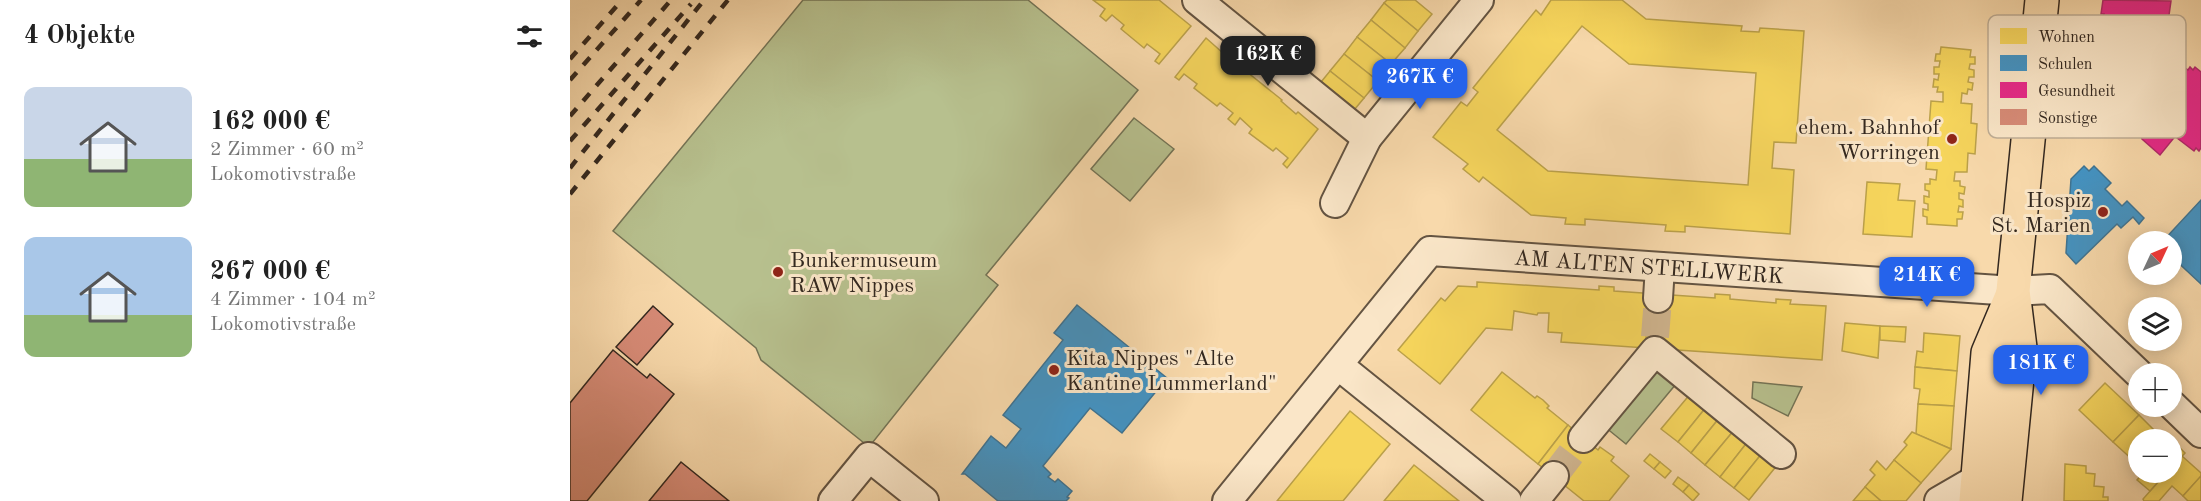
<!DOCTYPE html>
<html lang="de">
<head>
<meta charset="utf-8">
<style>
	:root { --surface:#fff; --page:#f6f6f6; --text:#222; --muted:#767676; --accent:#2563eb }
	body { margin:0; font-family:"Old Standard TT",serif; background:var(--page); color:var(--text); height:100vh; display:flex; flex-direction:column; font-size:22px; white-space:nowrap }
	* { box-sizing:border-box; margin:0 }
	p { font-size:20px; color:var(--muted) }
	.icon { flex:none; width:33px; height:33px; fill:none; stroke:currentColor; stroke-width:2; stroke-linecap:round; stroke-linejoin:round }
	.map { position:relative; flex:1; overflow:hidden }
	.panel { display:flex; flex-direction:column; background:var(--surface); width:570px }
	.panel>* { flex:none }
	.needle { width:39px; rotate:46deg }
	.tools { position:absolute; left:1558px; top:231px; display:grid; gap:12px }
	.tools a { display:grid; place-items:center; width:54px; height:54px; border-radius:50%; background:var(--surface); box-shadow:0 3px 15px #0003; font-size:30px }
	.price { position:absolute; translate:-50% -51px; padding:0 14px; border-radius:12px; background:var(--accent); color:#fff; font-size:20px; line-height:39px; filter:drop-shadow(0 2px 3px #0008) }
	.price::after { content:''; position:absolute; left:50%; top:36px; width:18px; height:14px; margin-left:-9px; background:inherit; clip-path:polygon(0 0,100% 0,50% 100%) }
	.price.current { background:#222; color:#fff }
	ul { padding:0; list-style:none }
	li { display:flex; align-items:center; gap:18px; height:150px; padding:0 24px }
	li span { display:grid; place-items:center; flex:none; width:168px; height:120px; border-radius:12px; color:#555 }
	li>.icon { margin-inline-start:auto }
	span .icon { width:72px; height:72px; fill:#fffc; stroke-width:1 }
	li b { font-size:26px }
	h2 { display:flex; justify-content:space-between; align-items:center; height:72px; padding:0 24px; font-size:26px }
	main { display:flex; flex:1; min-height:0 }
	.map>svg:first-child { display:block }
	.green { fill:#b7c08e; stroke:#747456; stroke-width:1.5 }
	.homes { fill:#f6d55c; stroke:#bba14a; stroke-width:1.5; fill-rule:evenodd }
	.schools { fill:#4393c3; stroke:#3e7392; stroke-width:1.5 }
	.health { fill:#e7298a; stroke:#b1286a; stroke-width:1.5 }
	.building { fill:#d78b77; stroke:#32271f; stroke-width:1.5 }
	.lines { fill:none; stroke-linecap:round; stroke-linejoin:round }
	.minor-tunnel { stroke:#d0b58f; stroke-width:28; stroke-dasharray:28 14; stroke-linecap:butt }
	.minor-casing { stroke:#645442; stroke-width:32 }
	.major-casing { stroke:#32271f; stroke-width:36 }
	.minor { stroke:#fae6c8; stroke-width:28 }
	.major { stroke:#f8d9ab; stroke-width:33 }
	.rail { stroke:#32271f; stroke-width:4.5; stroke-dasharray:10 10; stroke-linecap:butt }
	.poi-dot { fill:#8f2418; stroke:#fae6c8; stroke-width:2 }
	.labels { text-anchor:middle; stroke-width:6; stroke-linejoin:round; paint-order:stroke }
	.poi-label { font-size:22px; fill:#32271f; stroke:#fae6c8; text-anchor:end }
	.street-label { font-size:22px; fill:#32271f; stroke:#fae6c8 }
	.key { fill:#fae6c8; stroke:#bead95; stroke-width:1.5 }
	.key-label { font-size:16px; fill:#32271f }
</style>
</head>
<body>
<main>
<section class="panel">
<h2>4 Objekte<svg class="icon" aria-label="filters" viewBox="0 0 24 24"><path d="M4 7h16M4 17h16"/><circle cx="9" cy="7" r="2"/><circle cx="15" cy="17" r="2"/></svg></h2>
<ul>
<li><span style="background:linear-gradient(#c9d6e8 60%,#8fb573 0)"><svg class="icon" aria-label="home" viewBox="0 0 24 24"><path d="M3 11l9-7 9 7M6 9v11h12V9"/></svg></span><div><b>162 000 €</b><p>2 Zimmer · 60 m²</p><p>Lokomotivstraße</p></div></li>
<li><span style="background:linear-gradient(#a9c7e8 65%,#8fb573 0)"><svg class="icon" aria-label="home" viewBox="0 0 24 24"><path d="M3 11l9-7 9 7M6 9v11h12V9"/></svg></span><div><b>267 000 €</b><p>4 Zimmer · 104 m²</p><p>Lokomotivstraße</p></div></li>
</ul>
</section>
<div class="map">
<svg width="1631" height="501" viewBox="0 0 1631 501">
	<rect width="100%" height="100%" fill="#f8d9ab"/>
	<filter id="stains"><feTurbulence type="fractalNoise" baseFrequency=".00333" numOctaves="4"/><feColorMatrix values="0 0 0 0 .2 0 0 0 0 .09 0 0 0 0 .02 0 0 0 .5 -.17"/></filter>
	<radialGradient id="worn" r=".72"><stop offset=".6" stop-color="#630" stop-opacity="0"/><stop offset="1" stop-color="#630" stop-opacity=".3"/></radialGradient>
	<!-- green -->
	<g class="green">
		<polygon points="233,0 458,0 568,90 416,275 428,285 299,447 191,360 186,348 43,231"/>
		<polygon points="564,118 604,149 560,201 521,169"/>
		<polygon points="1090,361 1111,378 1056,444 1035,427"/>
		<polygon points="1183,382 1232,387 1218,416 1182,398"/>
	</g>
	<!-- homes -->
	<g class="homes">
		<polygon points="523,0 589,0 621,26 589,64 585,61 590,54 577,44 574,48 551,29 554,25 542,15 536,21 530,16 535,9"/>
		<polygon points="817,0 845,0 862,14 848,31 814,3"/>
		<path d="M981,0H1052L1076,19L1172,26L1171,31L1189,32L1190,28L1234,31L1226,143L1204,142L1202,168L1224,170L1220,234L1115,226V232L1095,231L1096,225L1015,219V225L995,224L996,218L961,215L913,177L909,182L893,169L898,164L863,137L891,102L897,106L908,92L903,88L966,10L971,15ZM1012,26L1059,64L1186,73L1178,185L978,171L927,130Z"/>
		<polygon points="814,3 848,31 835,48 801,20"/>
		<polygon points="801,20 835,48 821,64 787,37"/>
		<polygon points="787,37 821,64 808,81 774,54"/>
		<polygon points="636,38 671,69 672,68 712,100 711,101 726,114 728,112 748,129 717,168 713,164 718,158 706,148 703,151 679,133 682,129 670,118 665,125 658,119 663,113 650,103 647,106 624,88 627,84 614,74 609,80 605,77"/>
		<polygon points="1371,47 1401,50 1400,57 1405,57 1405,64 1400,64 1399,69 1404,70 1404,77 1399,77 1398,82 1403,83 1402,90 1398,89 1397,94 1392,93 1391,103 1402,104 1401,123 1407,124 1405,154 1398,153 1397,172 1385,172 1384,181 1390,181 1390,186 1395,187 1394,194 1389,193 1389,199 1393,200 1393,207 1389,206 1388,212 1393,212 1392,219 1387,219 1387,226 1357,224 1357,217 1353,216 1353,209 1358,210 1358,204 1354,203 1354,196 1359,197 1359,191 1355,190 1355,184 1360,184 1360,179 1366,180 1367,170 1356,169 1361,101 1373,102 1373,92 1367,92 1368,87 1363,87 1364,79 1368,80 1369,74 1364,74 1364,67 1369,67 1370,61 1365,61 1366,54 1370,54"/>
		<polygon points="774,54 808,81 794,98 760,71"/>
		<polygon points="760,71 794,98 780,115 747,87"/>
		<polygon points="1297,182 1330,184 1328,200 1345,201 1342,237 1293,234"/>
		<polygon points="907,282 1029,290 1029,286 1044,287 1044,291 1145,298 1145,294 1160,295 1160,299 1206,303 1206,299 1221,300 1220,304 1256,306 1252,360 1093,349 1093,338 1076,337 1076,348 991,342 992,333 978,332 979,313 968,313 967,315 944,311 942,330 916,328 870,384 828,350 871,298 875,301 888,286 907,287"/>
		<polygon points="1275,323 1310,326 1308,358 1272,351"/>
		<polygon points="1310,326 1336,327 1335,342 1310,340"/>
		<polygon points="1354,333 1390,336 1387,371 1345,367 1347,351 1353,352"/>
		<polygon points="1345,367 1387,371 1384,406 1348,404 1350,389 1344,388"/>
		<polygon points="932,372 965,398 967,396 973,400 979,406 977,408 998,425 968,464 901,410"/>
		<polygon points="1535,383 1569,415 1543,442 1509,410"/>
		<polygon points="1121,393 1137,406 1108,442 1091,429"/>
		<polygon points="1348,404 1384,406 1381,449 1346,434"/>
		<polygon points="1137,406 1150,417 1121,453 1108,442"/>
		<polygon points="780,411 820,444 773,501 707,501"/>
		<polygon points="1569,415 1594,440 1569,440 1569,471 1563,465 1565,462 1543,442"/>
		<polygon points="1150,417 1165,429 1135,465 1121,453"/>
		<polygon points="998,425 1028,450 1030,447 1044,457 1041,461 1059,476 1039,501 1014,501 968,464"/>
		<polygon points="1165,429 1179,440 1150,477 1135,465"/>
		<polygon points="1342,432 1381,449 1351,483 1324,460 1337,445 1334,442"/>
		<polygon points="1179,440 1193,452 1164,488 1150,477"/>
		<polygon points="1607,445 1615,453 1602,467 1602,447 1604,448"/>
		<polygon points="1193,452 1208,464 1179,500 1164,488"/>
		<polygon points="1080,454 1090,462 1084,469 1074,461"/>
		<polygon points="1612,456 1631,473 1631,476 1613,496 1602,486 1589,501 1574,501 1573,499 1597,472 1602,472 1602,467"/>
		<polygon points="1324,460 1351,483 1336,501 1311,501 1295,487 1305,475 1300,470 1307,461 1316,470"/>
		<polygon points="1090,462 1101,471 1095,478 1084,469"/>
		<polygon points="1495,464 1516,466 1516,473 1525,474 1524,486 1534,487 1533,497 1538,497 1538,501 1494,501"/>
		<polygon points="844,465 889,501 814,501"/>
		<polygon points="1574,472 1597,472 1580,491 1567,480"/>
		<polygon points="1631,476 1631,501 1618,501 1613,496"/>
		<polygon points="1108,477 1119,485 1113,492 1103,484"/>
		<polygon points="1119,485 1129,494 1123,501 1113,492"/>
		<polygon points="1295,487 1311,501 1283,501"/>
	</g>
	<!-- schools -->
	<g class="schools">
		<polygon points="1514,166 1519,171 1524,166 1541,183 1535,189 1552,206 1557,201 1574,218 1569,224 1563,217 1551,228 1547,224 1506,264 1496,253 1501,179"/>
		<polygon points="1631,200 1631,284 1602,257 1602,242 1592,242"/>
		<polygon points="507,305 597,378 552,433 520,408 473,466 481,474 478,477 485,482 488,479 502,491 497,497 499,498 496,501 428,501 395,474 392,474 421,436 436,448 451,429 433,415 493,340 484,333"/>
	</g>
	<!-- health -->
	<polygon class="health" points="1533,0 1601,1 1598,22 1595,21 1594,27 1597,28 1595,49 1592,49 1592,51 1618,70 1620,67 1623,70 1625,67 1631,72 1631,148 1629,151 1626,148 1624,151 1607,138 1609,136 1607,134 1590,155 1572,139 1568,129 1569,119 1573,109 1561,100 1565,94 1532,69 1535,46 1530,45 1531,41 1528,41 1530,20 1533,20 1534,14 1531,14"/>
	<!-- building -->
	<g class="building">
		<polygon points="83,306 103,324 67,365 46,347"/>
		<polygon points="43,350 77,378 80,374 104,394 17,501 0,501 0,403"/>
		<polygon points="111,462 159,501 79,501"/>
	</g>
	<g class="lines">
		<!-- minor-tunnel -->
		<g class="minor-tunnel">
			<polyline points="1085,337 1088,298"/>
			<polyline points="984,476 1013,438"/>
		</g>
		<defs>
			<g id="minor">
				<polyline points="627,0 797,138"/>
				<polyline points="765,203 797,138 909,0"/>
				<polyline points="1088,298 1090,267"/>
				<polyline points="768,365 937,501"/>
				<polyline points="1602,405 1631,433"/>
				<polyline points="1013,438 1085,351 1211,454"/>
				<polyline points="263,501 299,457 354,501"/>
				<polyline points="657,501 860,251 1443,291 1480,289 1569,374"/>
				<polyline points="964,501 984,476"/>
				<polyline points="1369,501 1407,479"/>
			</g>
			<g id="major">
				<polyline points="1406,501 1418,353 1442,296"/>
				<polyline points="1435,501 1450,348 1443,291 1472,0"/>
			</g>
		</defs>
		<!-- minor casing -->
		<use href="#minor" class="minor-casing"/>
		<!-- major casing -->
		<use href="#major" class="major-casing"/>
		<!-- minor -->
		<use href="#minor" class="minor"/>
		<!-- major -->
		<use href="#major" class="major"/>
		<!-- rail -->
		<g class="rail">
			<polyline points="0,59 52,0"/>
			<polyline points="0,80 71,0"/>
			<polyline points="0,116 101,0"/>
			<polyline points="0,141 121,4"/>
			<polyline points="0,168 134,0"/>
			<polyline points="0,194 158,0"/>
		</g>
	</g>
	<!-- markers -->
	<g class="poi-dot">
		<circle cx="1382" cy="139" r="6"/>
		<circle cx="1533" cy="212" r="6"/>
		<circle cx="208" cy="272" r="6"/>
		<circle cx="484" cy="370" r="6"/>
	</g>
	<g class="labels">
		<!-- poi labels -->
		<g class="poi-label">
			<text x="1370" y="134">ehem. Bahnhof<tspan x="1370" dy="25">Worringen</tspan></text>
			<text x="1521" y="207">Hospiz<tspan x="1521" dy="25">St. Marien</tspan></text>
			<text x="220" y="267" text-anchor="start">Bunkermuseum<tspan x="220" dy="25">RAW Nippes</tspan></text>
			<text x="496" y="365" text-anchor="start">Kita Nippes "Alte<tspan x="496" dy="25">Kantine Lummerland"</tspan></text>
		</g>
		<!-- street labels -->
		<g class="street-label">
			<text transform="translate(1079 266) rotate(4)" y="8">AM ALTEN STELLWERK</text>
		</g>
	</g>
	<!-- legend -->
	<rect x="1418" y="15" width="198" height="123" rx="9" class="key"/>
	<rect x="1430" y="28" width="27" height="16" fill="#f6d55c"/>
	<rect x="1430" y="55" width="27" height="16" fill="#4393c3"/>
	<rect x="1430" y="82" width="27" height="16" fill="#e7298a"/>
	<rect x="1430" y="109" width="27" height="16" fill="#d78b77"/>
	<g class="key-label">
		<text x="1468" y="42">Wohnen</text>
		<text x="1468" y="69">Schulen</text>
		<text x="1468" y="96">Gesundheit</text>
		<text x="1468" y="123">Sonstige</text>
	</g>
	<rect width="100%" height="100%" filter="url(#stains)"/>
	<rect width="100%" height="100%" fill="url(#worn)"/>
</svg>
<div class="tools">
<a><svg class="needle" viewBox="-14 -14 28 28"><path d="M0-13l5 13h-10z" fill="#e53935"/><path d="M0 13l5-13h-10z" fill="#767676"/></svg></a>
<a><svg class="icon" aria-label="layers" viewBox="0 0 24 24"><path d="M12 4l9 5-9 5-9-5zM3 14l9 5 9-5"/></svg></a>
<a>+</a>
<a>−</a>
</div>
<b class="price current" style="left:698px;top:87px">162K €</b>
<b class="price" style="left:850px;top:110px">267K €</b>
<b class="price" style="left:1357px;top:308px">214K €</b>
<b class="price" style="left:1471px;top:396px">181K €</b>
</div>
</main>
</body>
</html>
